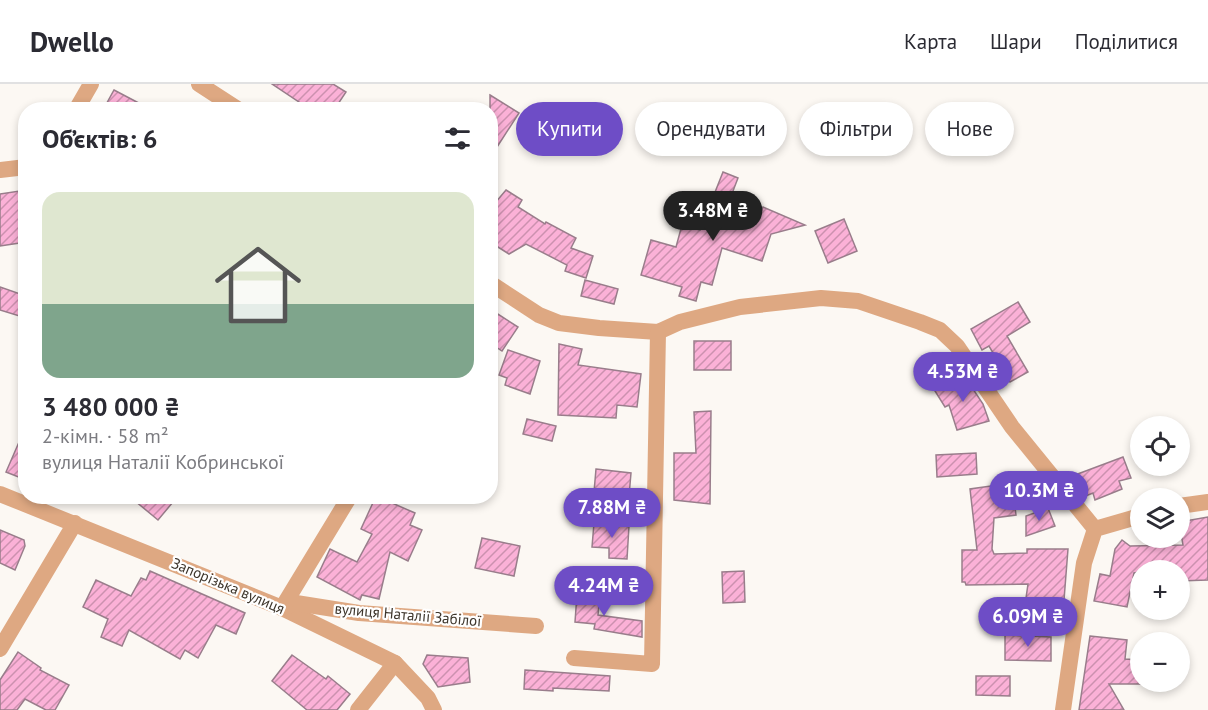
<!DOCTYPE html>
<html lang="uk">
<head>
<meta charset="utf-8">
<style>
	:root { --surface:#fff; --page:#f2f2f3; --text:#2b2b33; --muted:#7c7c81; --line:#e1e1e2; --accent:#6e4dc6 }
	body { margin:0; font-family:"PT Sans",sans-serif; background:var(--page); color:var(--text); height:100vh; display:flex; flex-direction:column; font-size:22px; white-space:nowrap }
	* { box-sizing:border-box; margin:0 }
	p { font-size:20px; color:var(--muted) }
	.icon { flex:none; width:33px; height:33px; fill:none; stroke:currentColor; stroke-width:2; stroke-linecap:round; stroke-linejoin:round }
	.map { position:relative; flex:1; overflow:hidden }
	.panel { position:absolute; left:18px; top:18px; width:480px; height:402px; display:flex; flex-direction:column; background:var(--surface); border-radius:24px; box-shadow:0 3px 9px #0003 }
	.panel>* { flex:none }
	.top-card { position:absolute; left:516px; top:18px; width:570px; height:54px; display:flex; gap:12px }
	.tools { position:absolute; left:1130px; top:332px; display:grid; gap:12px }
	.tools a { display:grid; place-items:center; width:60px; height:60px; border-radius:50%; background:var(--surface); box-shadow:0 3px 9px #0003; font-size:30px }
	.price { position:absolute; translate:-50% -51px; padding:0 14px; border-radius:21px; background:var(--accent); color:#fff; font-size:20px; line-height:39px; filter:drop-shadow(0 2px 3px #0008) }
	.price::after { content:''; position:absolute; left:50%; top:36px; width:18px; height:14px; margin-left:-9px; background:inherit; clip-path:polygon(0 0,100% 0,50% 100%) }
	.price.on { background:#222; color:#fff }
	ul { padding:0; list-style:none }
	li { display:grid; align-content:center; gap:12px; height:318px; padding:0 24px }
	li span { display:grid; place-items:center; height:186px; border-radius:18px; color:#555 }
	li>.icon { margin-inline-start:auto }
	span .icon { width:108px; height:108px; fill:#fffc; stroke-width:1 }
	li b { font-size:26px }
	h2 { display:flex; justify-content:space-between; align-items:center; height:72px; padding:0 24px; font-size:26px }
	.tag { padding:0 21px; border-radius:27px; background:var(--surface); box-shadow:0 3px 9px #0003; font-size:21px; line-height:54px }
	.tag.on { background:var(--accent); color:#fff }
	header { display:flex; align-items:center; gap:36px; box-sizing:border-box; height:84px; padding:0 30px; background:var(--surface); border-bottom:2px solid var(--line) }
	header strong { font-size:28px }
	nav { display:flex; gap:33px; margin-inline-start:auto; font-size:21px }
	.map>svg:first-child { display:block }
	.building { fill:url(#building-hatch); stroke:#997d8b; stroke-width:1.5 }
	.lines { fill:none; stroke-linecap:round; stroke-linejoin:round }
	.minor { stroke:#dea882; stroke-width:16 }
	.labels { text-anchor:middle; stroke-width:4.5; stroke-linejoin:round; paint-order:stroke }
	.street-label { font-size:15px; fill:#3d352b; stroke:#fff }
</style>
</head>
<body>
<header>
<strong>Dwello</strong>
<nav><a>Карта</a><a>Шари</a><a>Поділитися</a></nav>
</header>
<div class="map">
<svg width="1208" height="626" viewBox="0 0 1208 626">
	<defs>
		<pattern id="building-hatch" width="6" height="6" patternUnits="userSpaceOnUse" patternTransform="scale(1.5)"><rect width="6" height="6" fill="#fbb1d7"/><path d="M-1 1l2-2M0 6l6-6M5 7l2-2" fill="none" stroke="#cc91af"/></pattern>
	</defs>
	<rect width="100%" height="100%" fill="#fcf8f3"/>
	<!-- building -->
	<g class="building">
		<polygon points="272,0 333,0 346,8 334,26 311,26"/>
		<polygon points="114,6 152,26 103,26"/>
		<polygon points="490,11 519,29 490,74"/>
		<polygon points="723,88 738,94 728,120 759,132 763,123 805,141 771,150 762,177 722,164 712,201 701,198 696,217 679,212 682,203 641,191 651,156 676,163 682,141 700,146"/>
		<polygon points="26,106 26,158 0,162 0,110"/>
		<polygon points="506,106 522,116 518,123 545,140 546,138 576,154 571,164 593,172 586,194 565,187 567,181 526,160 509,170 490,158 490,125"/>
		<polygon points="844,135 857,167 828,179 815,147"/>
		<polygon points="585,196 618,205 614,220 581,212"/>
		<polygon points="0,203 26,212 26,234 0,226"/>
		<polygon points="1018,218 1030,238 1007,252 1028,288 1010,298 989,262 982,266 971,245"/>
		<polygon points="490,225 518,243 502,267 490,259"/>
		<rect x="694" y="257" width="37" height="29"/>
		<polygon points="559,260 582,265 578,281 641,290 637,323 617,321 616,334 558,331"/>
		<polygon points="508,266 540,277 530,310 505,301 507,294 499,291"/>
		<polygon points="963,290 983,320 989,337 957,346 949,321 945,323 935,307"/>
		<polygon points="711,327 710,420 674,416 674,369 696,369 694,328"/>
		<polygon points="527,335 556,342 552,357 523,350"/>
		<polygon points="26,342 26,396 6,388"/>
		<polygon points="976,369 977,390 937,393 936,371"/>
		<polygon points="1123,373 1131,394 1119,397 1122,405 1095,416 1093,409 1083,413 1075,391"/>
		<polygon points="596,385 631,389 629,412 594,408"/>
		<polygon points="1012,399 1016,431 994,434 992,465 994,470 1027,469 1027,465 1068,465 1064,516 1026,514 1028,500 966,501 965,498 962,498 962,466 977,466 970,405"/>
		<polygon points="129,412 178,412 158,436"/>
		<polygon points="376,412 415,429 410,441 422,446 408,477 390,468 379,515 362,511 360,516 317,493 330,465 357,478 372,450 361,445"/>
		<polygon points="1048,424 1055,442 1026,452 1026,432"/>
		<polygon points="1208,433 1208,496 1179,497 1179,486 1140,486 1140,488 1134,489 1127,523 1094,517 1100,490 1110,492 1115,465 1122,456 1130,462 1183,461 1179,438"/>
		<polygon points="594,439 629,442 627,475 609,474 609,464 592,463"/>
		<polygon points="0,446 24,456 25,462 15,486 0,479"/>
		<polygon points="482,454 520,462 514,492 475,484"/>
		<polygon points="150,487 245,529 236,550 216,541 198,574 185,566 180,575 129,546 122,562 101,553 108,535 83,523 96,496 131,512 141,494 146,496"/>
		<polygon points="744,487 745,518 723,519 722,488"/>
		<polygon points="577,510 600,510 598,531 642,537 642,553 594,545 595,540 575,538"/>
		<polygon points="1005,551 1051,553 1051,577 1005,576"/>
		<polygon points="1090,552 1127,556 1125,575 1140,576 1140,600 1109,600 1124,626 1079,626"/>
		<polygon points="18,568 41,584 40,586 69,601 55,626 46,626 25,615 17,626 0,626 0,596"/>
		<polygon points="292,571 326,595 328,592 350,610 337,626 307,626 272,597"/>
		<polygon points="427,571 468,574 470,598 438,603 423,580"/>
		<polygon points="525,586 610,592 609,607 553,604 553,607 524,605"/>
		<polygon points="976,592 1010,592 1010,612 976,611"/>
	</g>
	<g class="lines">
		<!-- minor -->
		<g class="minor">
			<polyline points="199,0 239,26"/>
			<polyline points="76,26 91,0"/>
			<polyline points="0,86 26,83"/>
			<polyline points="490,199 539,231 559,239 599,244 658,248 680,238 740,223 821,214 858,217 920,238 940,246 957,262 1012,343 1095,445"/>
			<polyline points="0,410 282,524 395,579 428,614 434,626"/>
			<polyline points="1179,422 1208,418"/>
			<polyline points="282,524 296,519 359,529 536,542"/>
			<polyline points="282,524 350,412"/>
			<polyline points="0,565 75,439"/>
			<polyline points="574,574 652,580 658,248"/>
			<polyline points="358,626 395,579"/>
			<polyline points="1063,626 1084,479 1095,445 1140,432"/>
		</g>
	</g>
	<g class="labels">
		<!-- street labels -->
		<g class="street-label">
			<text transform="translate(228 502) rotate(23)" y="5">Запорізька вулиця</text>
			<text transform="translate(408 531) rotate(5)" y="5">вулиця Наталії Забілої</text>
		</g>
	</g>
</svg>
<div class="tools">
<a><svg class="icon" aria-label="locate" viewBox="0 0 24 24"><circle cx="12" cy="12" r="6"/><path d="M12 2v4M12 18v4M2 12h4M18 12h4"/></svg></a>
<a><svg class="icon" aria-label="layers" viewBox="0 0 24 24"><path d="M12 4l9 5-9 5-9-5zM3 14l9 5 9-5"/></svg></a>
<a>+</a>
<a>−</a>
</div>
<b class="price on" style="left:713px;top:158px">3.48M ₴</b>
<b class="price" style="left:963px;top:319px">4.53M ₴</b>
<b class="price" style="left:1039px;top:438px">10.3M ₴</b>
<b class="price" style="left:612px;top:455px">7.88M ₴</b>
<b class="price" style="left:604px;top:533px">4.24M ₴</b>
<b class="price" style="left:1028px;top:564px">6.09M ₴</b>
<div class="top-card">
<a class="tag on">Купити</a>
<a class="tag">Орендувати</a>
<a class="tag">Фільтри</a>
<a class="tag">Нове</a>
</div>
<section class="panel">
<h2>Об’єктів: 6<svg class="icon" aria-label="filters" viewBox="0 0 24 24"><path d="M4 7h16M4 17h16"/><circle cx="9" cy="7" r="2"/><circle cx="15" cy="17" r="2"/></svg></h2>
<ul>
<li><span style="background:linear-gradient(#dfe7d0 60%,#7fa58c 0)"><svg class="icon" aria-label="home" viewBox="0 0 24 24"><path d="M3 11l9-7 9 7M6 9v11h12V9"/></svg></span><div><b>3 480 000 ₴</b><p>2-кімн. · 58 m²</p><p>вулиця Наталії Кобринської</p></div></li>
</ul>
</section>
</div>
</body>
</html>
